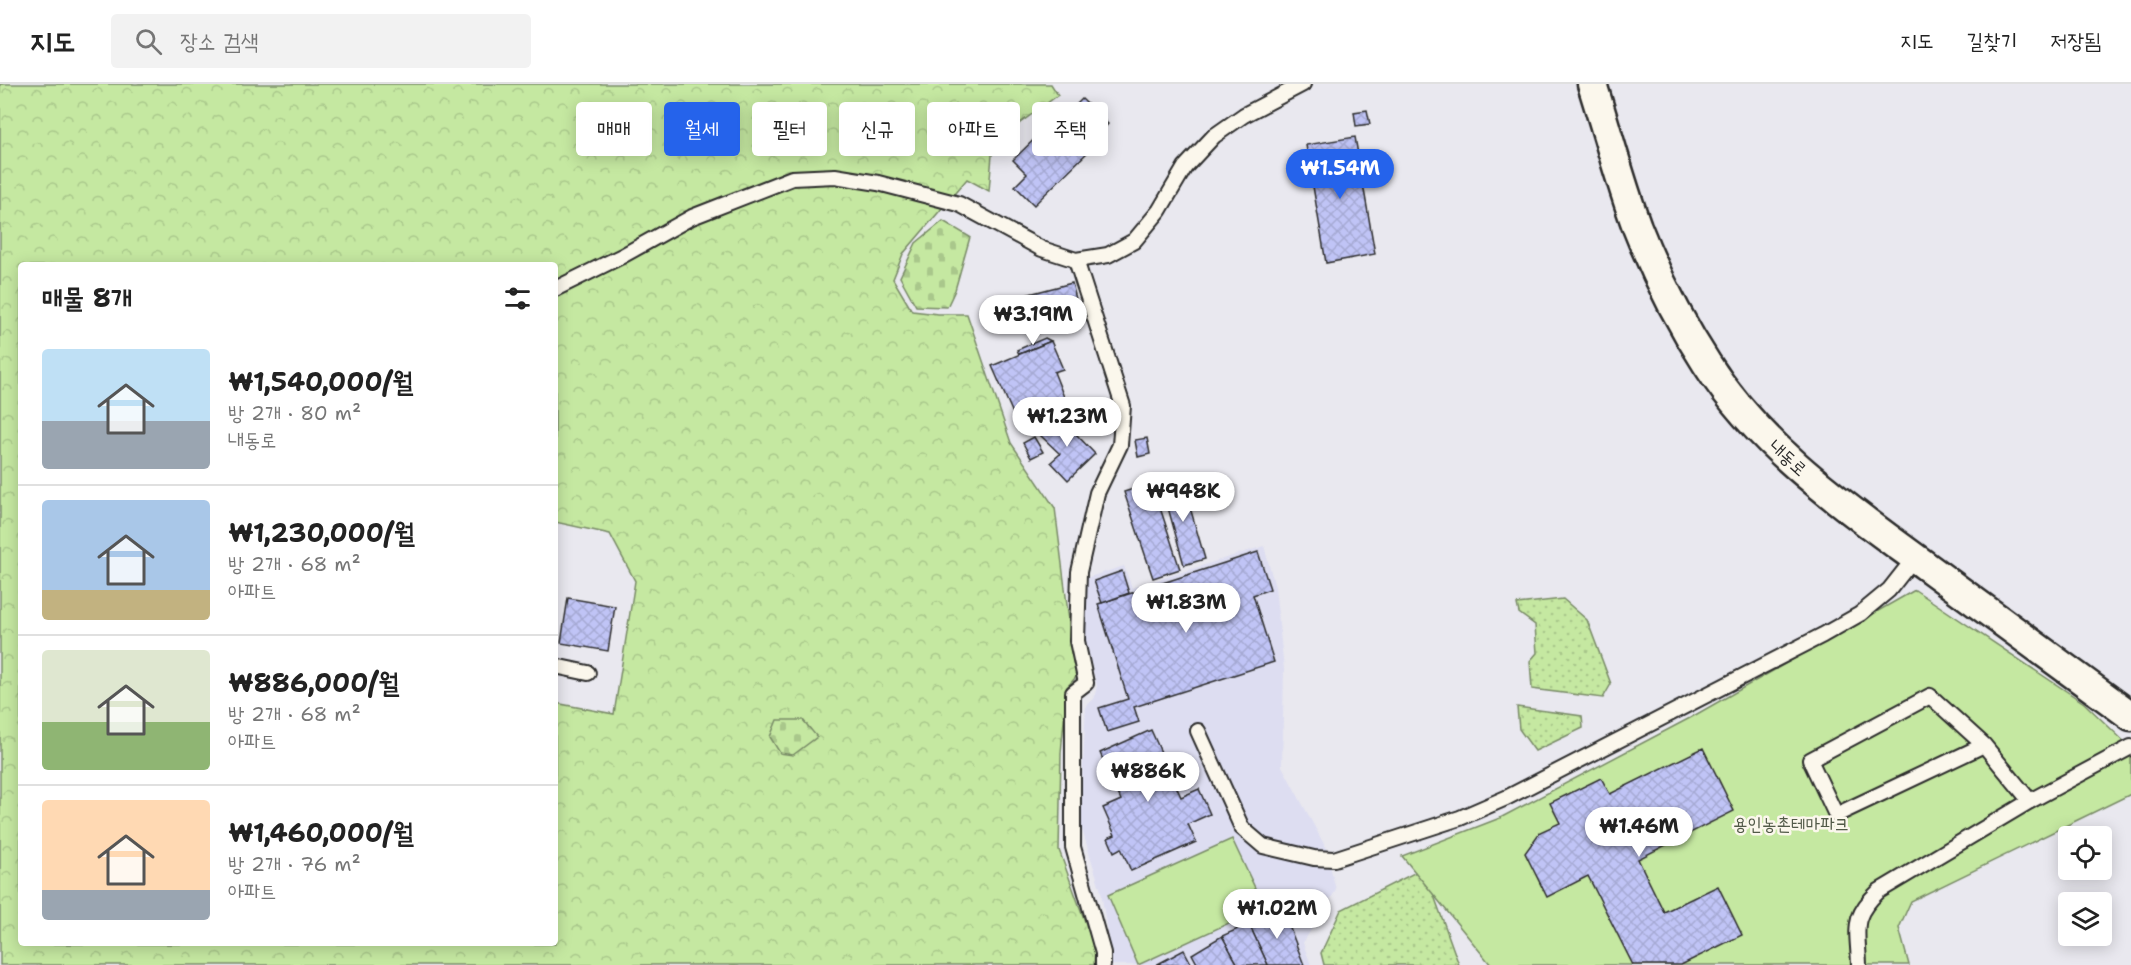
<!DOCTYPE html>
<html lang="ko">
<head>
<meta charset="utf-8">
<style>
	:root { --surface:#fff; --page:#f2f2f2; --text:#222; --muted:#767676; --line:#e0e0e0; --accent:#2563eb }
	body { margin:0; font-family:"Shantell Sans","Poor Story",sans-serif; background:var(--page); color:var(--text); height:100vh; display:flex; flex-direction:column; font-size:22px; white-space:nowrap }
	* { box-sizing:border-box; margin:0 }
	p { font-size:20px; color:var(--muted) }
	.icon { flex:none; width:33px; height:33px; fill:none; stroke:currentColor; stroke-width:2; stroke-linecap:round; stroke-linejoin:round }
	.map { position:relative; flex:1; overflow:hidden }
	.panel { position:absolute; left:18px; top:178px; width:540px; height:684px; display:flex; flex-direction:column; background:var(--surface); border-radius:6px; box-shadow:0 3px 15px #0003 }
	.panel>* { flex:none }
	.banner { position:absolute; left:576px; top:18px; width:570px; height:54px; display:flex; gap:12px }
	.tools { position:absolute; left:2058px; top:742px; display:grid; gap:12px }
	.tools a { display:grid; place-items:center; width:54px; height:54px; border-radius:6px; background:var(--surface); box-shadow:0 3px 15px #0003; font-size:30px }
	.price { position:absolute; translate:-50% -51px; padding:0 14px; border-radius:21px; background:#fff; color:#222; font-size:20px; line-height:39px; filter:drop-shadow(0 2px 3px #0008) }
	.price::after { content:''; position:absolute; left:50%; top:36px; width:18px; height:14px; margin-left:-9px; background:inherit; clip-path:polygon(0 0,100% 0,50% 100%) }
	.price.active { background:var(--accent); color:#fff }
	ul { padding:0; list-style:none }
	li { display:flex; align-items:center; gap:18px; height:150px; padding:0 24px }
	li+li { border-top:2px solid var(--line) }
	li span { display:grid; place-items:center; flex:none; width:168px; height:120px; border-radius:6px; color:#555 }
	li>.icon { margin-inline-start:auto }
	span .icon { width:72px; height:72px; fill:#fffc; stroke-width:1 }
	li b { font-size:26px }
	h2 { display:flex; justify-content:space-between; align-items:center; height:72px; padding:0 24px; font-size:26px }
	.tag { padding:0 21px; border-radius:6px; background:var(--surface); box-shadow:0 3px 15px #0003; font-size:21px; line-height:54px }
	.tag.active { background:var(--accent); color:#fff }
	header { display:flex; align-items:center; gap:36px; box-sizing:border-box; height:84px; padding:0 30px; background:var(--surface); border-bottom:2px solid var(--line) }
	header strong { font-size:28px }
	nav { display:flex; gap:33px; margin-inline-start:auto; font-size:21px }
	.search { width:420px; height:54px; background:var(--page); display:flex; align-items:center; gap:15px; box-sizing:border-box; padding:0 21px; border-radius:6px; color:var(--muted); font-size:22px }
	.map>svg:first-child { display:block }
	.built { fill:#ddddf1 }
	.grass { fill:url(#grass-dots); stroke:#788a66; stroke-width:1.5 }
	.forest { fill:url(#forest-crowns); stroke:#788a66; stroke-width:1.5; fill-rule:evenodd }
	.cemetery { fill:url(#cemetery-stones); stroke:#788a66; stroke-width:1.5 }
	.green { fill:#c5e8a1; stroke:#788a66; stroke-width:1.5 }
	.building { fill:url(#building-cross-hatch); stroke:#2b2b2b; stroke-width:1.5 }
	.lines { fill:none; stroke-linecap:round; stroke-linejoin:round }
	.lane-casing { stroke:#2b2b2b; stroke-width:18 }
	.street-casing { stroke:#2b2b2b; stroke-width:33 }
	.lane { stroke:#fbf7ec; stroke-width:14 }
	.street { stroke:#fbf7ec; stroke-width:28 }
	.labels { text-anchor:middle; stroke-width:5; stroke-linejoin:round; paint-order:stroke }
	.street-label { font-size:18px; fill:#2b2b2b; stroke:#fbf7ec }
	.park-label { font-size:18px; fill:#525a48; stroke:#fbf7ec }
</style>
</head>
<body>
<header>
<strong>지도</strong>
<div class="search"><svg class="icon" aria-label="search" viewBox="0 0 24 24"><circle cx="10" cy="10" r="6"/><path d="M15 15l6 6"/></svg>장소 검색</div>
<nav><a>지도</a><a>길찾기</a><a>저장됨</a></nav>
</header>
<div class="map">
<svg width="2131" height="881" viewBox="0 0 2131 881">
	<defs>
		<pattern id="grass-dots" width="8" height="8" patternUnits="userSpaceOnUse" patternTransform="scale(1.5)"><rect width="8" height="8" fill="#c5e8a1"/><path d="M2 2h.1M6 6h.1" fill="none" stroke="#a9c78b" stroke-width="1.8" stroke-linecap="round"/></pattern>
		<pattern id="forest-crowns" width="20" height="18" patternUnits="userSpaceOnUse" patternTransform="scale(1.5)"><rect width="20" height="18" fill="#c5e8a1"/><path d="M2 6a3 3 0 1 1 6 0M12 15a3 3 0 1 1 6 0" fill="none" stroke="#a9c78b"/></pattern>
		<pattern id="cemetery-stones" width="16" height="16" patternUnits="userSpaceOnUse" patternTransform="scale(1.5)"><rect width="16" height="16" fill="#c5e8a1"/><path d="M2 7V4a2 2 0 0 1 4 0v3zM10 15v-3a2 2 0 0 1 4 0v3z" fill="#a9c78b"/></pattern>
		<pattern id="building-cross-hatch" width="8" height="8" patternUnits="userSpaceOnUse" patternTransform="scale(1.5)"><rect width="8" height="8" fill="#c0c4f6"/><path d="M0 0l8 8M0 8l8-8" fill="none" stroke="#a5a9d3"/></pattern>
	</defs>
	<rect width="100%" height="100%" fill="#e9e8ef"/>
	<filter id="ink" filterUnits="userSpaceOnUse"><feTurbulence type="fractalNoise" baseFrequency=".0167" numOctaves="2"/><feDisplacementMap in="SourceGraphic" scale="12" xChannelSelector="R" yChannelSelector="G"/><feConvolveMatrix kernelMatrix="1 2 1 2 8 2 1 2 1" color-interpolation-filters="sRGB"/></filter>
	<g filter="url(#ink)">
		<!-- built -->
		<polygon class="built" points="1264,462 1275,503 1284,585 1282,682 1325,762 1336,806 1303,859 1311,881 1112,881 1101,807 1080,739 1086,621 1094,615 1097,602 1086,560 1083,495 1124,482 1132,504"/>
		<!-- grass -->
		<g class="grass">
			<polygon points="1563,515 1587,536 1611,600 1603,614 1532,605 1530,577 1537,569 1535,541 1519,529 1517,520"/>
			<polygon points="1517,623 1582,632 1583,644 1535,667 1519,645"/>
			<polygon points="1424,784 1459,881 1324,881 1321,869 1341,826"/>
		</g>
		<!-- forest -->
		<path class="forest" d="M0,0H1051L1058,11L993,59L989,107L967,95L903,170L893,195L912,227L938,230H967L1011,359L1055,424L1076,593L1067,603L1061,669L1059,766L1095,865L1094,881H0ZM21,182H555V438L610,450L635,497L614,630L555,619V860H21Z"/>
		<!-- cemetery -->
		<g class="cemetery">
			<polygon points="943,137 970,153 955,206 947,223 916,222 900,193 916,159"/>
			<polygon points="777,636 803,636 817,653 793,671 780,669 770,653"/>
		</g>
		<!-- green -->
		<g class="green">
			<polygon points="1915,506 2084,619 2131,664 2131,710 1911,817 1899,844 1909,881 1491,881 1402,772 1500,734 1690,634"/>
			<polygon points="1232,755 1264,823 1138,881 1108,811"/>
		</g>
		<!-- building -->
		<g class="building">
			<polygon points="1082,15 1108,40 1097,52 1070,27"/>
			<polygon points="1367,26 1370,40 1356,42 1354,28"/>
			<polygon points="1063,27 1096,60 1034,121 1015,102 1027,90 1013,76"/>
			<polygon points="1355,53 1375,170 1326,179 1306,61"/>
			<polygon points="1072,199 1079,227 1016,243 1015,239 1006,242 1001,223 1012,221 1010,215"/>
			<polygon points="1045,254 1051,257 1019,270 1017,266"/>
			<polygon points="1051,257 1063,285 1054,288 1064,313 1015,334 992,282"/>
			<polygon points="1059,332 1095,370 1068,396 1051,378 1060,370 1040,351"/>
			<polygon points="1034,353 1043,368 1031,374 1023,359"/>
			<polygon points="1147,354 1150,370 1138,373 1135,356"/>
			<polygon points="1182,396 1205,475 1184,481 1162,402"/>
			<polygon points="1152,399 1180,485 1153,494 1124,408"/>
			<polygon points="1258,468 1270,505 1253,511 1274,578 1134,623 1139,638 1107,648 1099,624 1128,615 1098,520"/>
			<polygon points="1122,487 1129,509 1102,519 1094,497"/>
			<polygon points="568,514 615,522 608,567 561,559"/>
			<polygon points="1151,646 1181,713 1199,705 1210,730 1188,740 1196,758 1131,787 1121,764 1114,768 1108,754 1115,751 1103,724 1121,716 1100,669"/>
			<polygon points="1703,664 1734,727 1638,775 1664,828 1718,802 1742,851 1681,881 1633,881 1588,792 1547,813 1525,769 1540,748 1560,739 1550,719 1601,694 1610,710"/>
			<polygon points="1283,826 1304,881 1268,881 1249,840"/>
			<polygon points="1249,840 1268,881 1238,881 1222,852"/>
			<polygon points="1222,852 1238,881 1198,881 1192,870"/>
			<polygon points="1184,866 1192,881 1156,881"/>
		</g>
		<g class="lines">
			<defs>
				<g id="lane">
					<polyline points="1076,176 1123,322 1120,361 1097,409 1079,488 1077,557 1086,599 1073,609 1073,763 1103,869 1103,881"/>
					<polyline points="555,205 622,172 692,133 792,94 835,92 878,99 959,120 1042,165 1076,176 1108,171 1134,157 1159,127 1185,83 1214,52 1244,31 1303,0"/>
					<polyline points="555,582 588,589"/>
					<polyline points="1198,647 1242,744 1263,762 1314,774 1334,775 1460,734 1506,714 1823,551 1860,530 1889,506 1915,473"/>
					<polyline points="1984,661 1836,731 1810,676 1930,612 1984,661 2030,717"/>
					<path d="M1859,881C1858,845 1850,834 1879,807L2030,717L2131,663"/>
				</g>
				<path id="street" d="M1592,0C1607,47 1620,97 1637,143C1656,191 1679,237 1707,280C1761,365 1846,423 1926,482C1994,532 2063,582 2131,632"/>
			</defs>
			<!-- lane casing -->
			<use href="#lane" class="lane-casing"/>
			<!-- street casing -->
			<use href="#street" class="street-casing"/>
			<!-- lane -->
			<use href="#lane" class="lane"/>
			<!-- street -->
			<use href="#street" class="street"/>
		</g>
	</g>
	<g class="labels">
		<!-- street labels -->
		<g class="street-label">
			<text transform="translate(1788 374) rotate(42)" y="6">내동로</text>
		</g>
		<!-- park labels -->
		<g class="park-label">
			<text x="1791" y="746">용인농촌테마파크</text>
		</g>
	</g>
</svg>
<div class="tools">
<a><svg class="icon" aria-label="locate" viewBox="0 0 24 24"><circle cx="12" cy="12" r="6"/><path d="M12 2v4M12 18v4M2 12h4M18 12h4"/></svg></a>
<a><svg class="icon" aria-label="layers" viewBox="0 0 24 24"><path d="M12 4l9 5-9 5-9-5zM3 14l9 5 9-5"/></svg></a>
</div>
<b class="price active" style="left:1340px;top:116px">₩1.54M</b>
<b class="price" style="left:1033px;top:262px">₩3.19M</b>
<b class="price" style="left:1067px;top:364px">₩1.23M</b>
<b class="price" style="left:1183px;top:439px">₩948K</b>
<b class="price" style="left:1186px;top:550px">₩1.83M</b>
<b class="price" style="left:1148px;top:719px">₩886K</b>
<b class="price" style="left:1639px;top:774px">₩1.46M</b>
<b class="price" style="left:1277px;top:856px">₩1.02M</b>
<div class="banner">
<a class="tag">매매</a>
<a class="tag active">월세</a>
<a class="tag">필터</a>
<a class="tag">신규</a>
<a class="tag">아파트</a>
<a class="tag">주택</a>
</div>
<section class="panel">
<h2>매물 8개<svg class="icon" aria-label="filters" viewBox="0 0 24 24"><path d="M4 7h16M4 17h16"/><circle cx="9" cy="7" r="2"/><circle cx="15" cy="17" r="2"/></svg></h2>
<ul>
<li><span style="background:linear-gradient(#bfe0f5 60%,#9aa5b1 0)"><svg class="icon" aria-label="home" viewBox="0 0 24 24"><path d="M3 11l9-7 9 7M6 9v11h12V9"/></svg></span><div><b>₩1,540,000/월</b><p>방 2개 · 80 m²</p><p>내동로</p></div></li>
<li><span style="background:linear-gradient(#a9c7e8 75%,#c2b280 0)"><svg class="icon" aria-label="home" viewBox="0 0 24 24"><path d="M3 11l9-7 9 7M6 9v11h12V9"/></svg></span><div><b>₩1,230,000/월</b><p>방 2개 · 68 m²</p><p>아파트</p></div></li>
<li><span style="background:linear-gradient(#dfe7d0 60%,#8fb573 0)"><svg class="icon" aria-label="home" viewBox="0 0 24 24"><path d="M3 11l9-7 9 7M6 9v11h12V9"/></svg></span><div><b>₩886,000/월</b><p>방 2개 · 68 m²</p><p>아파트</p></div></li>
<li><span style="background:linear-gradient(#ffd9b3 75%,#9aa5b1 0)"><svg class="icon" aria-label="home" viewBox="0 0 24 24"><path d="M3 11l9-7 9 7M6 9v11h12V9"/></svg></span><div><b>₩1,460,000/월</b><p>방 2개 · 76 m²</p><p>아파트</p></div></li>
</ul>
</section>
</div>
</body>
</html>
